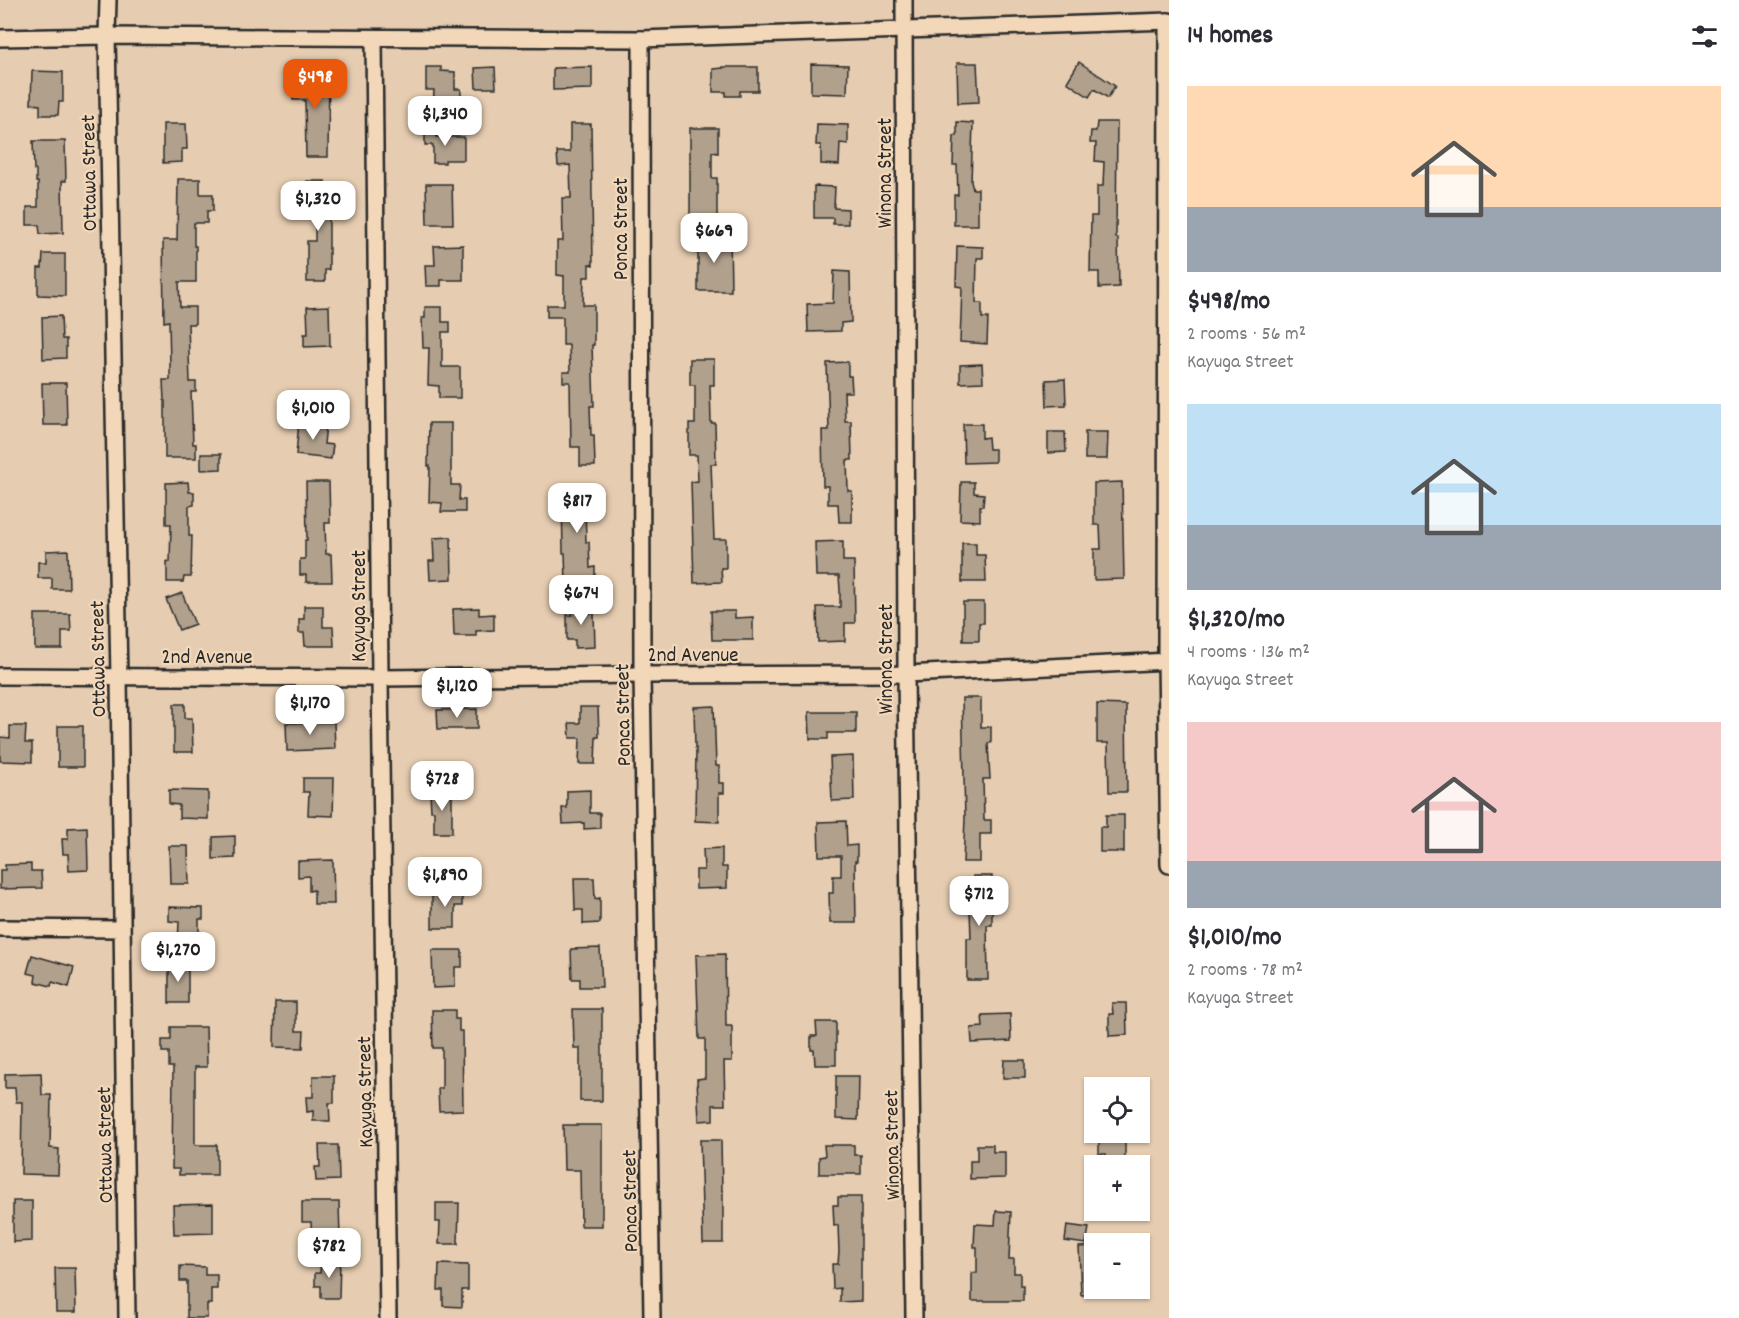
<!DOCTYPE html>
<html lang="en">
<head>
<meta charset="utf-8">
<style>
	:root { --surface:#fff; --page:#f7f7f7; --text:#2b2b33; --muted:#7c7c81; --accent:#ea580c }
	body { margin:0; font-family:Dekko,sans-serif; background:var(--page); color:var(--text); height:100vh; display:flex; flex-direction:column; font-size:22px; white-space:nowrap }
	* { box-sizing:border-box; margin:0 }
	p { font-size:20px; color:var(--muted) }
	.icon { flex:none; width:33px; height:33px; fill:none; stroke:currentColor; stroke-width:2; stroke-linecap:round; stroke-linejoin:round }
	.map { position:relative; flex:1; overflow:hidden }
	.side { display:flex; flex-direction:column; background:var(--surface); width:570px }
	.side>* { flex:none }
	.controls { position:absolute; left:1084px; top:1077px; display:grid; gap:12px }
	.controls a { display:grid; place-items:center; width:66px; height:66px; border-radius:0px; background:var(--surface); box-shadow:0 2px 4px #0004; font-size:30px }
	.price { position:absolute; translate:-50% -51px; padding:0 14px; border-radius:12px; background:#fff; color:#222; font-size:20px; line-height:39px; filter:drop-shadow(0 2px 3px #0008) }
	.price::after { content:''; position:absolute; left:50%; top:36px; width:18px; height:14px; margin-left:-9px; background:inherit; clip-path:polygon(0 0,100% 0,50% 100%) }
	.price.on { background:var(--accent); color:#fff }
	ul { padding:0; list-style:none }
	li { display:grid; align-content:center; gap:12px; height:318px; padding:0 18px }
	li span { display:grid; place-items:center; height:186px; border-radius:0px; color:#555 }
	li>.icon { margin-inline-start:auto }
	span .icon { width:108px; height:108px; fill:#fffc; stroke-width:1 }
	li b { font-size:26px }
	h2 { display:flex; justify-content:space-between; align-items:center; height:72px; padding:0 18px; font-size:26px }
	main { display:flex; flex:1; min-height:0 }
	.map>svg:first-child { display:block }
	.building { fill:#b1a08c; stroke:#2b2b2b; stroke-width:1.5 }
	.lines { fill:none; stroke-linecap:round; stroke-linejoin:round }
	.street-casing { stroke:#2b2b2b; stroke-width:20 }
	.street { stroke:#f2d7b9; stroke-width:15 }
	.labels { text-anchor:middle; stroke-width:4.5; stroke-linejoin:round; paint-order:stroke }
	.street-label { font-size:21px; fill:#2b2b2b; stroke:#f2d7b9 }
</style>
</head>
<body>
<main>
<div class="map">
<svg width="1169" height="1318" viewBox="0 0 1169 1318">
	<rect width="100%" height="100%" fill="#e6cdb1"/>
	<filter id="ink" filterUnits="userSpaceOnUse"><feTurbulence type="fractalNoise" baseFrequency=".0167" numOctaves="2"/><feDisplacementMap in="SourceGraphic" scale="12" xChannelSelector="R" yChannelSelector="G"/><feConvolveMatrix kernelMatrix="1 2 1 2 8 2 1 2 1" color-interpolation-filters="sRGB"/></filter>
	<g filter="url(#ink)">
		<!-- building -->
		<g class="building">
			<polygon points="1079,62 1115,86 1108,98 1094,89 1089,97 1067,82"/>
			<polygon points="957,63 977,63 979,102 958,103"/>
			<polygon points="811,64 848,65 847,94 811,93"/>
			<polygon points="311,66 329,67 328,157 306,157 305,100 293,100 294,77 311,77"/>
			<polygon points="426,67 441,67 441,71 455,72 455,89 461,89 461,110 433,109 434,90 426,90"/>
			<polygon points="495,67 496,88 476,88 475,68"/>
			<polygon points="592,67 592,89 553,90 553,68"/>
			<polygon points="723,67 758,67 758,91 740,91 740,96 726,96 726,92 713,92 713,69 723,68"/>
			<polygon points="32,71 63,72 63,102 59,102 58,115 40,115 40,105 31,104"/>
			<polygon points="957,122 973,123 971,182 973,189 978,189 978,225 954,225 954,195 958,195 957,165 953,165 954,136 957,136"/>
			<polygon points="1097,122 1117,122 1116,238 1118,238 1119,287 1099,288 1099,272 1090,272 1091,216 1097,216 1097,186 1103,186 1104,162 1095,161 1096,143 1090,143 1091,131 1096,131"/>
			<polygon points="163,124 186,124 187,149 182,149 182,162 163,163"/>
			<polygon points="570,124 591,124 593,265 589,264 589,277 584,277 583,305 594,305 594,345 592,345 594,406 590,406 591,435 594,435 595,466 580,466 580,447 571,447 570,382 563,382 563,372 570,372 569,345 563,345 563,317 547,317 547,305 564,305 564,276 557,275 557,241 563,241 562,198 571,198 570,165 558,166 557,152 570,152"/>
			<polygon points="817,124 848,125 848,144 840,143 839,165 821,164 821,145 816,145"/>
			<polygon points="690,128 718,128 718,153 712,152 712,178 717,178 717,221 690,221"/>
			<polygon points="425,130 436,130 436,137 464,137 464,160 445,160 445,163 433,163 433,145 425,145"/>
			<polygon points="33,141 65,141 66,181 62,181 63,233 40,234 39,225 27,225 27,207 38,207 38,182 36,182 36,170 34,170"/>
			<polygon points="178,179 200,179 200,194 213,194 213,211 207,211 207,223 194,223 194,246 196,246 196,282 179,282 180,307 195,307 195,324 188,324 190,382 196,382 196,392 191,392 193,444 196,444 196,458 165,458 165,401 164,401 163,380 170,380 170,366 169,321 164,322 163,240 177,240"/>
			<polygon points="307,181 325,181 325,197 329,197 329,270 325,270 325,282 307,282 307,241 315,241 315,215 307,215"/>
			<polygon points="426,184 452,184 453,224 427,224"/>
			<polygon points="814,186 835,187 834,208 848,209 848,224 833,224 833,218 814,218"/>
			<polygon points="715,235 730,235 731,291 698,291 698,253 695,253 695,241 715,241"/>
			<polygon points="463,245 463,280 441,280 441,286 426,286 425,265 435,265 434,246"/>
			<polygon points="957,246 983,247 983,258 977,258 976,303 982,303 982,318 988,318 987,344 960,342 962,287 956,286"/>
			<polygon points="43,254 65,254 65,296 38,295 38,268 42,268"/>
			<polygon points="834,271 850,272 851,322 841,323 841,331 808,332 807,304 833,303"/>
			<polygon points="329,306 330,346 304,347 304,334 308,334 307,307"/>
			<polygon points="425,307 442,307 442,322 450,322 450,332 442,332 442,367 460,367 460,398 439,398 439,386 428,385 429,348 423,348 422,318 425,318"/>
			<polygon points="61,316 62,339 66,339 66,358 43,359 42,317"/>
			<polygon points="690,359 714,359 714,385 710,385 711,423 715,423 716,464 711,464 714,539 726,539 726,568 721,568 722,582 694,583 691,482 698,481 697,455 689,455 689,424 695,424 695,385 690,385"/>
			<polygon points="848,362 848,376 851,376 852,392 844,392 845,421 851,421 852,460 847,460 848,491 852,491 852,522 839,522 838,504 828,504 828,486 823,486 822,430 829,430 827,363"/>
			<polygon points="982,364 983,382 960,383 960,365"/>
			<polygon points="1065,379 1066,405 1047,406 1046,380"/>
			<polygon points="42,383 66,383 67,425 43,425"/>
			<polygon points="299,421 326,424 324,444 333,445 331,459 296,455"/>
			<polygon points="429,423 451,423 451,485 460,485 459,500 465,500 465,512 441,512 442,503 429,502 430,466 428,466"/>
			<polygon points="963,424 982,424 982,438 988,437 989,449 995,449 995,462 964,463"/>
			<polygon points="1048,432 1065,432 1066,452 1048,453"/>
			<polygon points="1085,432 1108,432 1107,459 1085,459"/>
			<polygon points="201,454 221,454 221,469 201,470"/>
			<polygon points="188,482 189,492 194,492 194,505 189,506 189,536 192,536 191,577 184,577 183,582 167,582 167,561 170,562 171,524 166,524 166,483"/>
			<polygon points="306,482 329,482 330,523 325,523 326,554 331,554 332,582 306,582 306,575 300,575 300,559 305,559 305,540 307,540"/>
			<polygon points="961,482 974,482 974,493 984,494 983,506 980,506 980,521 960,520"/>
			<polygon points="1122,482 1124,579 1094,580 1094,549 1101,549 1100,525 1094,525 1094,483"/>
			<polygon points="568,486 595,486 595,505 585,505 586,542 589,542 590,568 595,567 595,581 566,582 565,553 563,553 562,495 568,495"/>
			<polygon points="451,537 452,579 430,580 429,561 434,561 433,538"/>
			<polygon points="843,541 843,561 854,561 855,623 845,623 845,641 818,642 817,607 840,607 840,590 839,576 816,576 815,542"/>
			<polygon points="962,543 976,543 976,555 985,555 986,582 962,582"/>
			<polygon points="68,550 69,589 52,589 52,578 38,578 38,562 46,562 46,551"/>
			<polygon points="182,593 195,624 179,630 166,599"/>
			<polygon points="963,602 984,602 984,623 979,623 979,641 963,641"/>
			<polygon points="572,603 590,603 590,613 594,613 595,647 575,648 575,640 567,640 567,615 572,615"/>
			<polygon points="304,606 323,606 323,627 333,627 334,646 305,646 304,633 299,633 299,619 304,619"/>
			<polygon points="479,608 479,615 494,614 494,630 476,631 476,636 454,636 453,609"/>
			<polygon points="711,611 735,611 735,618 753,617 753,640 712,640"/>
			<polygon points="35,614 70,614 71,631 62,631 62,649 35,649"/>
			<polygon points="962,698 981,698 981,727 991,727 991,743 988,743 990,779 983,779 984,820 991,820 991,834 980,834 980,862 963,862 965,819"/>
			<polygon points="174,704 185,704 185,718 192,718 193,752 174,752"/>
			<polygon points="1097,704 1126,705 1127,792 1109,792 1108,743 1097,743"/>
			<polygon points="714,706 716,766 719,766 719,783 724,783 724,793 719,793 719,822 695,821 696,748 695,748 694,707"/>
			<polygon points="580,707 598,707 599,737 596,737 595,764 579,764 580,738 570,738 569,723 580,723"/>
			<polygon points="477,709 477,729 438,729 437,710"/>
			<polygon points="809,712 856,712 856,733 828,733 828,739 810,739"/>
			<polygon points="334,722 335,749 287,751 286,723"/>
			<polygon points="10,726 26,726 25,743 32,743 32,762 0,761 0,737 10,738"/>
			<rect x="58" y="726" width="25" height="41"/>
			<polygon points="853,756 854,800 832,801 830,757"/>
			<polygon points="303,778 334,778 333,816 308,815 309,792 303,792"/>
			<polygon points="169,790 208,791 208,819 179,818 179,805 169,804"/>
			<polygon points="590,790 590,813 600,813 600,828 584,829 584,823 563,824 562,808 567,808 567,791"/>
			<polygon points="430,792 452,792 452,833 434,833 434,811 431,811"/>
			<polygon points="1106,815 1124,815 1124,852 1100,852 1100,827 1106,827"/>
			<polygon points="846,821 847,846 857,845 857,861 855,861 856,923 830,923 829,893 833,893 833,876 841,876 841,856 819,856 818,822"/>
			<polygon points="87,827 88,870 69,871 68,854 63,854 62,839 68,839 68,828"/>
			<polygon points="235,836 235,858 213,859 213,837"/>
			<polygon points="169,846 188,846 189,884 170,884"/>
			<polygon points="722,848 722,867 727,867 727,888 696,889 696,870 704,870 703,849"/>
			<polygon points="333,860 334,904 314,904 314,890 309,891 309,876 298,877 298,861"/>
			<polygon points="31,864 31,871 41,871 42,888 0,889 0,870 5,870 5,865"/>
			<polygon points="973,876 992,876 992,925 987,925 988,980 967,980 967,938 971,938 970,910 966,910 965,894 973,894"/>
			<polygon points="574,878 594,878 595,899 600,898 600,923 583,924 583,910 575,910"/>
			<polygon points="432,890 462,890 462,906 455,906 455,928 432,928"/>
			<polygon points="169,907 203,908 203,919 199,919 199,944 178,943 179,922 169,921"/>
			<polygon points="600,948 602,987 580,987 580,979 572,979 571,949"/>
			<polygon points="432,950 462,950 462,967 455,967 455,987 433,988"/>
			<polygon points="725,954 726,1026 732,1026 732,1061 724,1061 725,1105 713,1105 713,1120 699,1121 697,1079 705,1078 705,1039 699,1039 696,955"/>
			<polygon points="32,955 74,967 69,987 52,982 51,986 35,982 36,975 27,973"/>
			<rect x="169" y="963" width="19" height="40"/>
			<polygon points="275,1002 296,1002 296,1031 304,1031 303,1048 274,1047"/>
			<polygon points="1112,1003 1126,1003 1127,1035 1109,1036 1109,1014 1113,1014"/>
			<polygon points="573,1009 602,1009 602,1101 580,1101 580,1048 574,1048"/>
			<polygon points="432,1010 455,1010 455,1019 459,1019 459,1031 462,1031 463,1110 439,1111 438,1088 442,1088 442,1048 433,1048"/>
			<polygon points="1010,1014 1011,1041 972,1043 971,1028 983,1027 982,1015"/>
			<polygon points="816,1022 836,1022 836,1065 815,1065 814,1050 811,1050 811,1036 817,1036"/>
			<polygon points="171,1027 206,1027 207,1067 195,1067 195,1145 217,1145 217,1175 179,1175 179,1169 172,1169 173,1067 169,1067 169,1052 162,1052 162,1040 171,1040"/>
			<polygon points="1004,1060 1025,1060 1025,1078 1003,1078"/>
			<polygon points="41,1073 42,1095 51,1095 50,1148 59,1149 58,1175 21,1174 22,1102 16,1102 15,1088 5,1088 5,1074"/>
			<polygon points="313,1076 334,1076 334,1103 329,1103 330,1121 313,1121 313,1111 307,1112 306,1097 313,1097"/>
			<polygon points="836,1076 859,1076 858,1120 836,1119"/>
			<polygon points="563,1125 602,1125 602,1226 581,1226 580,1170 564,1170"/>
			<polygon points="1099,1137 1125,1137 1125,1166 1106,1166 1106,1154 1099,1154"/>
			<polygon points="700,1140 721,1140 722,1191 723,1191 723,1243 703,1243"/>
			<polygon points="319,1145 338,1145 339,1180 316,1181 315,1167 320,1167"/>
			<polygon points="824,1145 854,1145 854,1155 861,1155 861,1174 819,1174 819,1157 825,1156"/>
			<polygon points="977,1145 993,1145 993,1152 1005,1152 1005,1178 970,1179 970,1161 977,1161"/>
			<polygon points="838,1197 861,1197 861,1301 840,1302 840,1288 833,1289 832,1264 838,1264 839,1251 838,1225 834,1226 833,1205 838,1205"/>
			<polygon points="13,1201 32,1201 32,1241 13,1242"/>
			<polygon points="302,1202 339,1202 340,1240 312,1241 311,1222 302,1222"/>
			<polygon points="436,1203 459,1203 458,1244 439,1244 440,1222 436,1222"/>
			<polygon points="213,1204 213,1233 174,1234 173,1205"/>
			<polygon points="996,1211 1011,1212 1009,1259 1014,1259 1014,1273 1020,1273 1020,1286 1023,1286 1023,1301 972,1301 972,1273 977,1273 977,1247 974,1247 975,1224 995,1225"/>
			<polygon points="1067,1225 1089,1228 1086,1244 1065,1241"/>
			<polygon points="1095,1246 1095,1295 1081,1295 1079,1247"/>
			<polygon points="321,1260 340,1260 339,1298 321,1298 321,1286 315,1286 315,1273 320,1273"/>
			<polygon points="439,1264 468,1265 468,1290 462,1290 462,1307 443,1306 443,1290 438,1290"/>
			<polygon points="180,1266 205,1267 205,1275 217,1275 217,1289 211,1289 211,1304 207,1304 207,1318 187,1318 187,1281 180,1281"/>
			<polygon points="55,1268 75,1268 76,1312 56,1312"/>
		</g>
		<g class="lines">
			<defs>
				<g id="street">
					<polyline points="108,0 107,36 119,677 127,1318"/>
					<polyline points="904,0 906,674 914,1318"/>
					<polyline points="1167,21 1166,661 1169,865"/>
					<polyline points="0,38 107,36 641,39 1169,21"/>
					<polyline points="374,38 380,678 388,1318"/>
					<polyline points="641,39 642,675 652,1318"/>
					<polyline points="0,676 380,678 642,675 906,674 1169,661"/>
					<polyline points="0,928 121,929"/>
				</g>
			</defs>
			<!-- street casing -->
			<use href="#street" class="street-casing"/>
			<!-- street -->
			<use href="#street" class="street"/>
		</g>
	</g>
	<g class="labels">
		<!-- street labels -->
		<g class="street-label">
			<text transform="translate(88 173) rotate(-91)" y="7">Ottawa Street</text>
			<text transform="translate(884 173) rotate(-90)" y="7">Winona Street</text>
			<text transform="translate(620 229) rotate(-90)" y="7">Ponca Street</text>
			<text transform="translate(358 606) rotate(-90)" y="7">Kayuga Street</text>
			<text x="693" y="661">2nd Avenue</text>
			<text x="207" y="663">2nd Avenue</text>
			<text transform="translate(97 659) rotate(-91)" y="7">Ottawa Street</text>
			<text transform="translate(885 659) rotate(-90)" y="7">Winona Street</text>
			<text transform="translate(622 715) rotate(-91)" y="7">Ponca Street</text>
			<text transform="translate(364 1092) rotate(-91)" y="7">Kayuga Street</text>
			<text transform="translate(104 1145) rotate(-91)" y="7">Ottawa Street</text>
			<text transform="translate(891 1145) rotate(-91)" y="7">Winona Street</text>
			<text transform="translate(629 1201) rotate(-91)" y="7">Ponca Street</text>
		</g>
	</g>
</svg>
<div class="controls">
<a><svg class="icon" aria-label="locate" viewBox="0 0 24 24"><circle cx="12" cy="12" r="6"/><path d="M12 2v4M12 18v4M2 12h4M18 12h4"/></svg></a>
<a>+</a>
<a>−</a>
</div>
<b class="price on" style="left:315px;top:110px">$498</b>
<b class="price" style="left:445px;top:147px">$1,340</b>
<b class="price" style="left:318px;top:232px">$1,320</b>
<b class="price" style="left:714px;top:264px">$669</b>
<b class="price" style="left:313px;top:441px">$1,010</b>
<b class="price" style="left:577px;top:534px">$817</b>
<b class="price" style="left:581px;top:626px">$674</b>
<b class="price" style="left:457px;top:719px">$1,120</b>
<b class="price" style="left:310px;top:736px">$1,170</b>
<b class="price" style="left:442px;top:812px">$728</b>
<b class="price" style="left:445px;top:908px">$1,890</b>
<b class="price" style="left:979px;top:927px">$712</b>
<b class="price" style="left:178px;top:983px">$1,270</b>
<b class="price" style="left:329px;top:1279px">$782</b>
</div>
<section class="side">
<h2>14 homes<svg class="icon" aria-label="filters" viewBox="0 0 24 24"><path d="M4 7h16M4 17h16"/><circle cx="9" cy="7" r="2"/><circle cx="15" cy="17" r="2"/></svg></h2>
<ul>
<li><span style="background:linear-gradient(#ffd9b3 65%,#9aa5b1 0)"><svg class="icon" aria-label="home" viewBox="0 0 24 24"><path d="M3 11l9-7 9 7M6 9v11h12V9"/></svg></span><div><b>$498/mo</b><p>2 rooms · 56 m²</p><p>Kayuga Street</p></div></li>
<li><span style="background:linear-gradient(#bfe0f5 65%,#9aa5b1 0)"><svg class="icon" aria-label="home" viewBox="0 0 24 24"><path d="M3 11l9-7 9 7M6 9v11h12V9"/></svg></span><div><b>$1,320/mo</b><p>4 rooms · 136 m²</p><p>Kayuga Street</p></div></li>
<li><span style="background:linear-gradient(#f6c9c9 75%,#9aa5b1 0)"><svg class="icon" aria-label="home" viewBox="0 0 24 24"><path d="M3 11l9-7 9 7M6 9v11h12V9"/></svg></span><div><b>$1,010/mo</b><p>2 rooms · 78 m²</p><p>Kayuga Street</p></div></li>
</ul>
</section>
</main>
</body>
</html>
